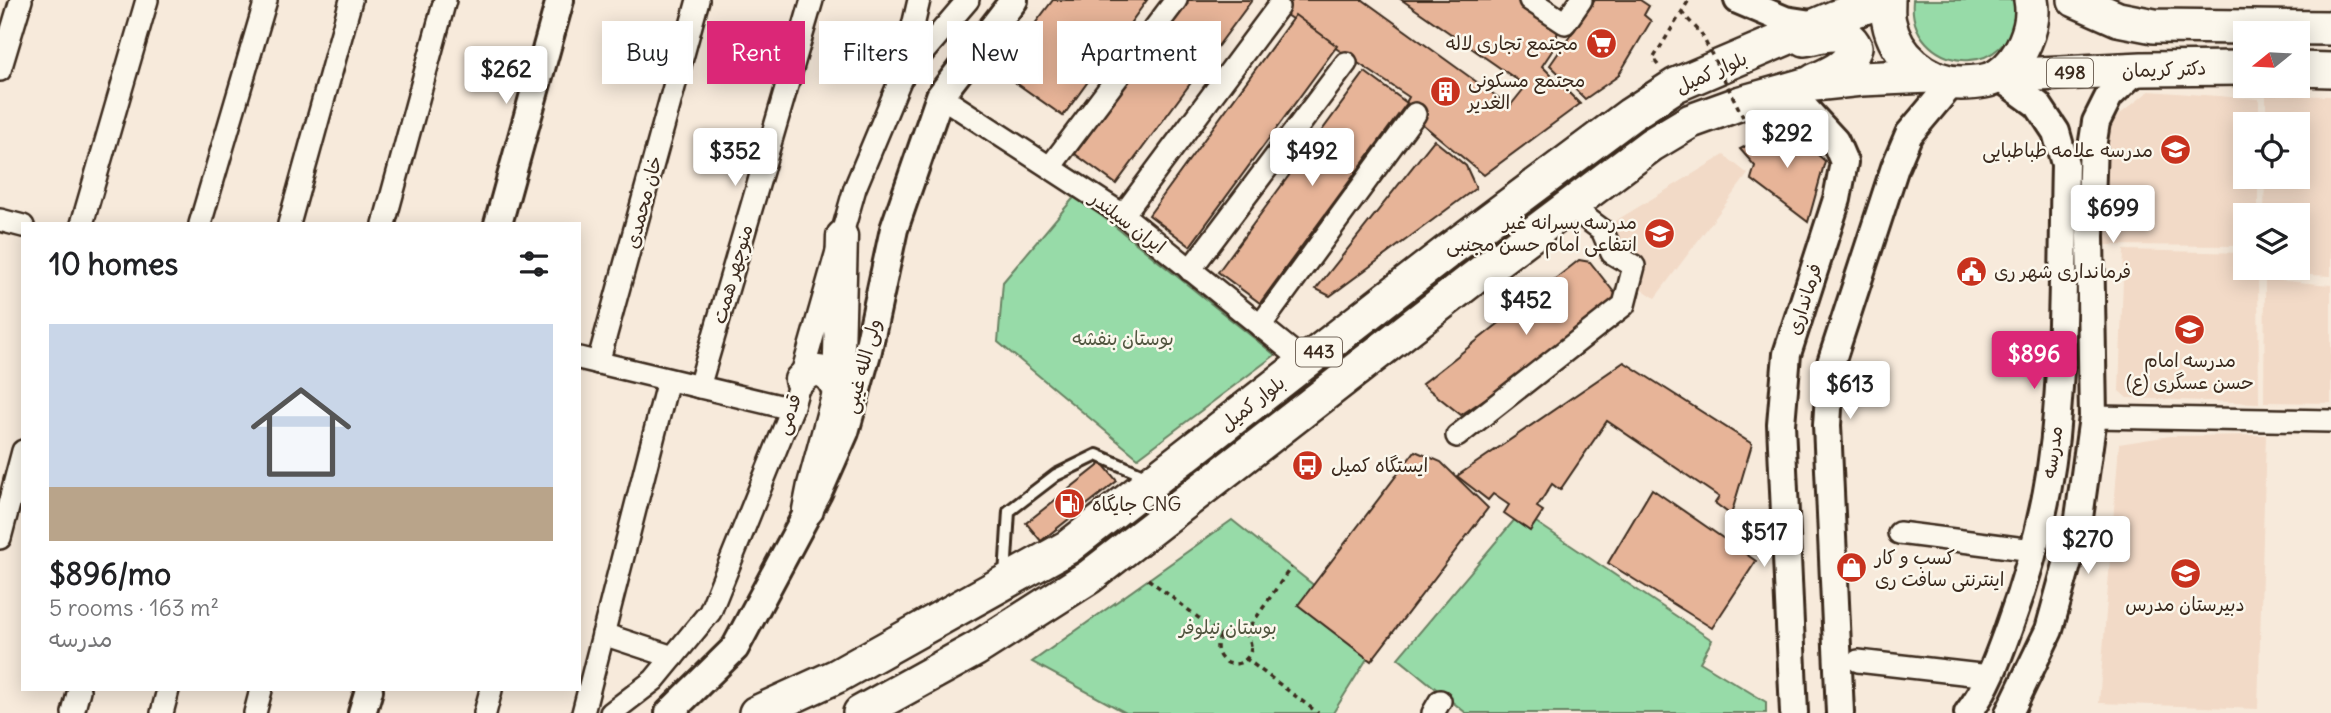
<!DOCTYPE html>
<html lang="en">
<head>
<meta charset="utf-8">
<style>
	:root { --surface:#fff; --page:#f2f2f2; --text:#202124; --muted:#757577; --accent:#db2777 }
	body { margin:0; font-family:Delius,"Playpen Sans Arabic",sans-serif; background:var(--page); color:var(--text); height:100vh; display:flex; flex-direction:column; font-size:26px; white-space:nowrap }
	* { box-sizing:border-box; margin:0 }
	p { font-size:23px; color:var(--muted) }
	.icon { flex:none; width:38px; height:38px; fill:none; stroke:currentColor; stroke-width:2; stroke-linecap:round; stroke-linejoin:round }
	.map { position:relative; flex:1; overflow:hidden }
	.sheet { position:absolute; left:21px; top:222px; width:560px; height:469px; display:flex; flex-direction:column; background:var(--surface); border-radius:0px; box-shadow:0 4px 18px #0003 }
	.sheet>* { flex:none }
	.guide { position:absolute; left:602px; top:21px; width:665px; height:63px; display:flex; gap:14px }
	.needle { width:46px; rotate:252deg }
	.buttons { position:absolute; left:2233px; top:21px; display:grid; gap:14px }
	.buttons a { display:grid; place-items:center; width:77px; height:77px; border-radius:0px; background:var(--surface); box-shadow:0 4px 18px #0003; font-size:35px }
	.price { position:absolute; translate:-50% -60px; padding:0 16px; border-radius:7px; background:#fff; color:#222; font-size:23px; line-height:46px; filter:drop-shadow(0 2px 4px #0008) }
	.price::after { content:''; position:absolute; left:50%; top:42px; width:21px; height:16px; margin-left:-10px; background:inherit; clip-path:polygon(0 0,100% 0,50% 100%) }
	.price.selected { background:var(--accent); color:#fff }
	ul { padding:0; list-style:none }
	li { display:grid; align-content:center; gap:14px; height:371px; padding:0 28px }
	li span { display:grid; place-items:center; height:217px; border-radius:0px; color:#555 }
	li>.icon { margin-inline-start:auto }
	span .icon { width:126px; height:126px; fill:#fffc; stroke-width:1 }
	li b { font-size:30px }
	h2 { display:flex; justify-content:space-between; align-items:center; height:84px; padding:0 28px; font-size:30px }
	.pill { padding:0 24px; border-radius:0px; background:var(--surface); box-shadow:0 4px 18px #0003; font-size:24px; line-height:63px }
	.pill.selected { background:var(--accent); color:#fff }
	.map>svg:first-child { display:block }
	.built { fill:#f2dac7 }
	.green { fill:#97dba8; stroke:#698263; stroke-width:2 }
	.building { fill:#e7b498; stroke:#3b2a1e; stroke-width:2 }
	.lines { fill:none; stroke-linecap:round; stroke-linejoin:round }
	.service-casing { stroke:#3b2a1e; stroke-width:16 }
	.minor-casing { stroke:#3b2a1e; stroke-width:26 }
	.tertiary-casing { stroke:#3b2a1e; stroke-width:32 }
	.secondary-casing { stroke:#3b2a1e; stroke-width:35 }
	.primary-casing { stroke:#3b2a1e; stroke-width:38 }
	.path { stroke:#3b2a1e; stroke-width:3.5; stroke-dasharray:5 5; stroke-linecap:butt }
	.service { stroke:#fbf7ec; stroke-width:10 }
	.minor { stroke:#fbf7ec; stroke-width:21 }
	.tertiary { stroke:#fbf7ec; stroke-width:26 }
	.secondary { stroke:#fbf7ec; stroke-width:30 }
	.primary { stroke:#fbf7ec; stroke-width:33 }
	.path-bridge { stroke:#3b2a1e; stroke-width:3.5; stroke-dasharray:5 5; stroke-linecap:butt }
	.labels { text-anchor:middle; stroke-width:5; stroke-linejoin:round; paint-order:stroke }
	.shield { fill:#fbf7ec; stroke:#75685c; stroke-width:2 }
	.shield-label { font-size:18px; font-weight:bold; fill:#3b2a1e }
	.poi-label { font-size:19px; fill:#3b2a1e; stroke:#fbf7ec; text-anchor:start }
	.street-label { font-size:19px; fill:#3b2a1e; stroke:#fbf7ec }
	.park-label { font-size:19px; fill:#525640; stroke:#fbf7ec }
</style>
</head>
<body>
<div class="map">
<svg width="2331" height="713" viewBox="0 0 2331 713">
	<rect width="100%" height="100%" fill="#f7eadb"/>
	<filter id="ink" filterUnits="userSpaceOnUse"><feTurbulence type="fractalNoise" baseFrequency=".0143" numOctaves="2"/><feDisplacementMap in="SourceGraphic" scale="14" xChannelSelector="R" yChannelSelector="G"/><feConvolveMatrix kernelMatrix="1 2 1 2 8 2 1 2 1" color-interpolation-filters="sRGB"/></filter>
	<g filter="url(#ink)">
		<!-- built -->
		<g class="built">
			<polygon points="2149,91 2259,99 2259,124 2245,124 2245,177 2258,177 2258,215 2245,215 2245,246 2102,245 2109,123"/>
			<polygon points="2266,95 2331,96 2331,276 2265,273 2265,268 2298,268 2298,215 2264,215 2265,177 2298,177 2298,124 2266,124"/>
			<polygon points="1724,155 1748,174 1655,298 1630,281 1645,264 1619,243 1612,223"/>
			<polygon points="2124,250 2245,253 2245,268 2258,268 2259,403 2127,398 2119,391"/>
			<polygon points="2265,279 2331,285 2331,403 2264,402"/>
			<polygon points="2266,435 2258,709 2099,703 2119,444 2170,436"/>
		</g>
		<!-- green -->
		<g class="green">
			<path d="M1913,0H2018C2016,89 1906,71 1913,0Z"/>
			<polygon points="1076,195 1275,355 1138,458 998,342 1003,282"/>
			<polygon points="1521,512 1712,640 1700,662 1766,702 1766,713 1466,713 1398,658"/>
			<polygon points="1232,520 1380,638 1333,713 1126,713 1032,662"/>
		</g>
		<!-- building -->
		<g class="building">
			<polygon points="1053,0 1147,0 1063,116 999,71"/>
			<polygon points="1188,0 1252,0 1116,184 1075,154"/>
			<polygon points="1293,0 1363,0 1510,106 1526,86 1402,0 1536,0 1559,16 1556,45 1542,66 1580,104 1484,175 1403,108 1409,97 1283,13"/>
			<polygon points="1595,0 1640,0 1649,6 1644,15 1651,21 1618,76 1585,99 1550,65"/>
			<polygon points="1295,15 1337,46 1190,246 1149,215"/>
			<polygon points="1365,72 1407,103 1260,303 1218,272"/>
			<polygon points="1785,126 1825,161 1808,222 1751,179 1755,166 1740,149"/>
			<polygon points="1434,140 1466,166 1476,188 1330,296 1316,289"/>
			<polygon points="1579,260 1590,262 1624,305 1461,415 1422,384"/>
			<polygon points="1624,362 1752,444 1731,515 1715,503 1719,497 1607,421 1560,490 1552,484 1537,507 1543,511 1530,531 1504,513 1509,505 1493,494 1488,500 1457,476"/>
			<polygon points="1415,451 1441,462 1488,508 1371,661 1298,605"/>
			<polygon points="1102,463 1117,481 1041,541 1026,523"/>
			<polygon points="1652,489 1756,561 1712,628 1608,563"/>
		</g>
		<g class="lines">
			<defs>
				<polyline id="service" points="1005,576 1009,511 1056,475 1097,455 1148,477"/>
				<g id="minor">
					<polyline points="1530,0 1565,23 1581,0"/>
					<polyline points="0,70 21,0"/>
					<polyline points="903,76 968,0"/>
					<polyline points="940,96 1123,215 1305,362"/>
					<polyline points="1050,167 1176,0"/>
					<polyline points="1123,215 1278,7"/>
					<polyline points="0,220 23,226"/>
					<polyline points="82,224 147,0"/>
					<polyline points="200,224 266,0"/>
					<polyline points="289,224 351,0"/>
					<polyline points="384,224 445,0"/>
					<polyline points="1190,270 1346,63"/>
					<polyline points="1260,326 1415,114"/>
					<polyline points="579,358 792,409"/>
					<polyline points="598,363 698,0"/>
					<polyline points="699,387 812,0"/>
					<polyline points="2093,417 2331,421"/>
					<polyline points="1457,436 1624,305 1634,266 1612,253 1602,230 1570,206"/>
					<polyline points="1899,533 2033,550"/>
					<polyline points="0,538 23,451"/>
					<polyline points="603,634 673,657"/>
					<polyline points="1858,661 1989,676"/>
					<polyline points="73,713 79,690"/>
					<polyline points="162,713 168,690"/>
					<polyline points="255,713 261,690"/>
					<polyline points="485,713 491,690"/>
					<polyline points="583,713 668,380"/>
					<polyline points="611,713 654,680 710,612 792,409 855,188 901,78 919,0"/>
					<polyline points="1433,713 1440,701"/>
				</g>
				<g id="tertiary">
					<polyline points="1738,0 1785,20 1818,25"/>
					<polyline points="1770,95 1799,102 1835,141 1844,162 1837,199 1787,354 1781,424 1794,713"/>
					<polyline points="498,224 560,0"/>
					<polyline points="362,713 369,690"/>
					<polyline points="669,713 735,648 818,493 845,432 868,350 894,229 940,96 1014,0"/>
					<polyline points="1840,713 1827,425 1831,363 1895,167 1909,134 1952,83"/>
					<path d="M1968,713C1987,689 1999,655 2009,627C2034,559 2052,487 2057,414C2064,331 2063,247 2065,164L2056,132L2038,105L1998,76"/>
					<polyline points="2009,713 2049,630 2078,525 2093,417 2090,236 2093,141 2096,122 2109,96 2129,77 2142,69"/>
				</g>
				<g id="secondary">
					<path d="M800,380C816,362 833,373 838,393"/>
					<polyline points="808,510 813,485 838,393 842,236"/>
				</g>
				<g id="primary">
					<path d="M1888,0C1888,7 1887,15 1889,22C1895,55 1927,83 1961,83C1973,83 1988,82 1998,76C2021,61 2036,26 2031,0"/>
					<polyline points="2075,0 2118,19 2154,26 2331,28"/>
					<path d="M1805,39C1823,35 1846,27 1855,47C1850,66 1831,73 1814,81"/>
					<polyline points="2298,69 2331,70"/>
					<polyline points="1998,76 2142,69 2245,68"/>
					<polyline points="756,713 837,676 1068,547 1448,251 1630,115 1676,85 1836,17 1885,0"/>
					<polyline points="860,713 976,649 1089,577 1470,281 1651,145 1691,121 1741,103 1805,85 1861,79 1930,76"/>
				</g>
			</defs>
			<!-- service casing -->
			<use href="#service" class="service-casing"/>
			<!-- minor casing -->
			<use href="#minor" class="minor-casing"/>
			<!-- tertiary casing -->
			<use href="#tertiary" class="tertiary-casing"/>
			<!-- secondary casing -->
			<use href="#secondary" class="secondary-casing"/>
			<!-- primary casing -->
			<use href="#primary" class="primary-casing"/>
			<!-- path -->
			<g class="path">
				<polyline points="1681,12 1701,33"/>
				<polyline points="1658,65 1653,59 1689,0"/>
				<polyline points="1148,579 1221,635"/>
				<circle cx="1234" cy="647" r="17"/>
				<polyline points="1245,634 1291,567"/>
				<polyline points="1245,658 1318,713"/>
			</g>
			<!-- service -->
			<use href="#service" class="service"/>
			<!-- minor -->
			<use href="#minor" class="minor"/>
			<!-- tertiary -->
			<use href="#tertiary" class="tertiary"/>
			<!-- secondary -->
			<use href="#secondary" class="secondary"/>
			<!-- primary -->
			<use href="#primary" class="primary"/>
			<!-- path-bridge -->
			<polyline class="path-bridge" points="1701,33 1743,117"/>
		</g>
	</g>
	<!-- icons -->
	<defs>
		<symbol id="supermarket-disc" viewBox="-11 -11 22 22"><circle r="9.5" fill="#c8321e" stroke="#fbf7ec"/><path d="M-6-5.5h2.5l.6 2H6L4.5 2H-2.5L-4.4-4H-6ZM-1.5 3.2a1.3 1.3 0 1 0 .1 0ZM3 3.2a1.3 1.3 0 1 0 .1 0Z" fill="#fff"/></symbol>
		<symbol id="building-disc" viewBox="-11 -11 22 22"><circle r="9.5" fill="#c8321e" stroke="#fbf7ec"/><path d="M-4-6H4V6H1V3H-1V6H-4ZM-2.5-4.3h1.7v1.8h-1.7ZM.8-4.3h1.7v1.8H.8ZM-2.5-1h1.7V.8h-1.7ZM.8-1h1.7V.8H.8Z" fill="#fff"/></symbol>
		<symbol id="school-disc" viewBox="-11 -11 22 22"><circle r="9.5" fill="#c8321e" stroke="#fbf7ec"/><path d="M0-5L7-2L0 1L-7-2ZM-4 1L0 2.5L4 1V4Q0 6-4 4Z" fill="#fff"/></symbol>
		<symbol id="civic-disc" viewBox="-11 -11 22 22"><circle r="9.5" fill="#c8321e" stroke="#fbf7ec"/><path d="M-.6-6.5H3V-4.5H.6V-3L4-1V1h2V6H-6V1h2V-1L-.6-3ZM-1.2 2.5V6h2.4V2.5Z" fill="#fff"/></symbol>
		<symbol id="bus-disc" viewBox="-11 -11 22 22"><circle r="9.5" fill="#c8321e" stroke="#fbf7ec"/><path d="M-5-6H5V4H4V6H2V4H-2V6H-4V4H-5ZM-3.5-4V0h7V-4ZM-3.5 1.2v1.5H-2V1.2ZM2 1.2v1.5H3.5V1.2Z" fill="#fff"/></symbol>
		<symbol id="fuel-disc" viewBox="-11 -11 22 22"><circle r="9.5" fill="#c8321e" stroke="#fbf7ec"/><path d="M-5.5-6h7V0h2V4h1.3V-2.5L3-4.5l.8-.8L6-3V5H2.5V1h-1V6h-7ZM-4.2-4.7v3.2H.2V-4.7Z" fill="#fff"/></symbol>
		<symbol id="shop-disc" viewBox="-11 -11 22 22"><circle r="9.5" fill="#c8321e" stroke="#fbf7ec"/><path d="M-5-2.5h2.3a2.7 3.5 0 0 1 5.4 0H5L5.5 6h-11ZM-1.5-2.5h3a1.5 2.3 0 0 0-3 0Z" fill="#fff"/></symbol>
	</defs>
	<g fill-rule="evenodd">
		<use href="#supermarket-disc" x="1584" y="26" width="35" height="35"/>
		<use href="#building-disc" x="1428" y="74" width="35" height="35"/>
		<use href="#school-disc" x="2158" y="132" width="35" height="35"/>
		<use href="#school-disc" x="1642" y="216" width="35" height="35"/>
		<use href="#civic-disc" x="1954" y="254" width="35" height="35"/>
		<use href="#school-disc" x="2172" y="312" width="35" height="35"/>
		<use href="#bus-disc" x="1290" y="448" width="35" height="35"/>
		<use href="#fuel-disc" x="1052" y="486" width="35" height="35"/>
		<use href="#shop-disc" x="1834" y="550" width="35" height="35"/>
		<use href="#school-disc" x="2168" y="556" width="35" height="35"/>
	</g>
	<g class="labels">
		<!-- shield labels -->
		<g class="shield">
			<rect x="2047" y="58.5" width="46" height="29" rx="5"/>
			<rect x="1296" y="337.5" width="46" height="29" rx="5"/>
		</g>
		<g class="shield-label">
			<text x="2070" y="79">498</text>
			<text x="1319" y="358">443</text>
		</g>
		<!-- poi labels -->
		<g class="poi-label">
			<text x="1578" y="50" text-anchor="end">مجتمع تجاری لاله</text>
			<text x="1468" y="87">مجتمع مسکونی<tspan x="1468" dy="22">الغدیر</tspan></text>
			<text x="2153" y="157" text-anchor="end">مدرسه علامه طباطبایی</text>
			<text x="1637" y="229" text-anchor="end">مدرسه پسرانه غیر<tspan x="1637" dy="22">انتفاعی امام حسن مجنبی</tspan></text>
			<text x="1994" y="278">فرمانداری شهر ری</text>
			<text x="2190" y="367" text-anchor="middle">مدرسه امام<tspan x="2190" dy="22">حسن عسگری (ع)</tspan></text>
			<text x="1331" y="472">ایستگاه کمیل</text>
			<text x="1092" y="511">جایگاه CNG</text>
			<text x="1875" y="564">کسب و کار<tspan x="1875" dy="22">اینترنتی سافت ری</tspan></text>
			<text x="2185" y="611" text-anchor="middle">دبیرستان مدرس</text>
		</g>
		<!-- street labels -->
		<g class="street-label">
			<text transform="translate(2164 69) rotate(-2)" y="7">دکتر کریمان</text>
			<text transform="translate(1711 72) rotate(-24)" y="7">بلوار کمیل</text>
			<text transform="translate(643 202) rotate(-75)" y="7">خان محمدی</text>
			<text transform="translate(1128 222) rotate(37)" y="7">ایران سیلندر</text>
			<text transform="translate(732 274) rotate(-74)" y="7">منوچهر همت</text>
			<text transform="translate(1804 299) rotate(-72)" y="7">فرمانداری</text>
			<text transform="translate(862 366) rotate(-75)" y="7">ولی الله غیبی</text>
			<text transform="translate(1252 403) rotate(-38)" y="7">بلوار کمیل</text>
			<text transform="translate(788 414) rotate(-70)" y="7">قدمی</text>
			<text transform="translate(2052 452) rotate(-82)" y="7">مدرسه</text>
		</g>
		<!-- park labels -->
		<g class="park-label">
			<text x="1123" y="345">بوستان بنفشه</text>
			<text x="1228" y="634">بوستان نیلوفر</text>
		</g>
	</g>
</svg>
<div class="buttons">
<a><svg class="needle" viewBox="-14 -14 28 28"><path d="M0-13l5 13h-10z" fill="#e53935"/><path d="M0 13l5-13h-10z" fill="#757577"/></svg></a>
<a><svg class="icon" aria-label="locate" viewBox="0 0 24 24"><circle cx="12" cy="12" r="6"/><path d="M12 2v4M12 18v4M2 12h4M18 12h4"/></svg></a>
<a><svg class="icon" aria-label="layers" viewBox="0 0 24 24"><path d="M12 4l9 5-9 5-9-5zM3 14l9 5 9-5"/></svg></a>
</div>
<b class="price" style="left:506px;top:106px">$262</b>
<b class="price" style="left:1787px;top:170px">$292</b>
<b class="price" style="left:735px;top:188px">$352</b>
<b class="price" style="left:1312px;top:188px">$492</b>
<b class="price" style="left:2113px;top:245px">$699</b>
<b class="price" style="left:1526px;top:337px">$452</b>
<b class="price selected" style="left:2034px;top:391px">$896</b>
<b class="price" style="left:1850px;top:421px">$613</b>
<b class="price" style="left:1764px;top:569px">$517</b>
<b class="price" style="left:2088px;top:576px">$270</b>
<div class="guide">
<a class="pill">Buy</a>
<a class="pill selected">Rent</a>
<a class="pill">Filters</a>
<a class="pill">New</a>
<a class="pill">Apartment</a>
</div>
<section class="sheet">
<h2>10 homes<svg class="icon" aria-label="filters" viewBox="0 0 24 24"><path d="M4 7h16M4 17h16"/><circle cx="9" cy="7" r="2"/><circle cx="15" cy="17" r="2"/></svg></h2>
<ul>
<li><span style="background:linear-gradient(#c9d6e8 75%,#b9a48a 0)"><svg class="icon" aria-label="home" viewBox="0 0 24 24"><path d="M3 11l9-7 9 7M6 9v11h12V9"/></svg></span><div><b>$896/mo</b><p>5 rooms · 163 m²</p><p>مدرسه</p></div></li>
</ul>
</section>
</div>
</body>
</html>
